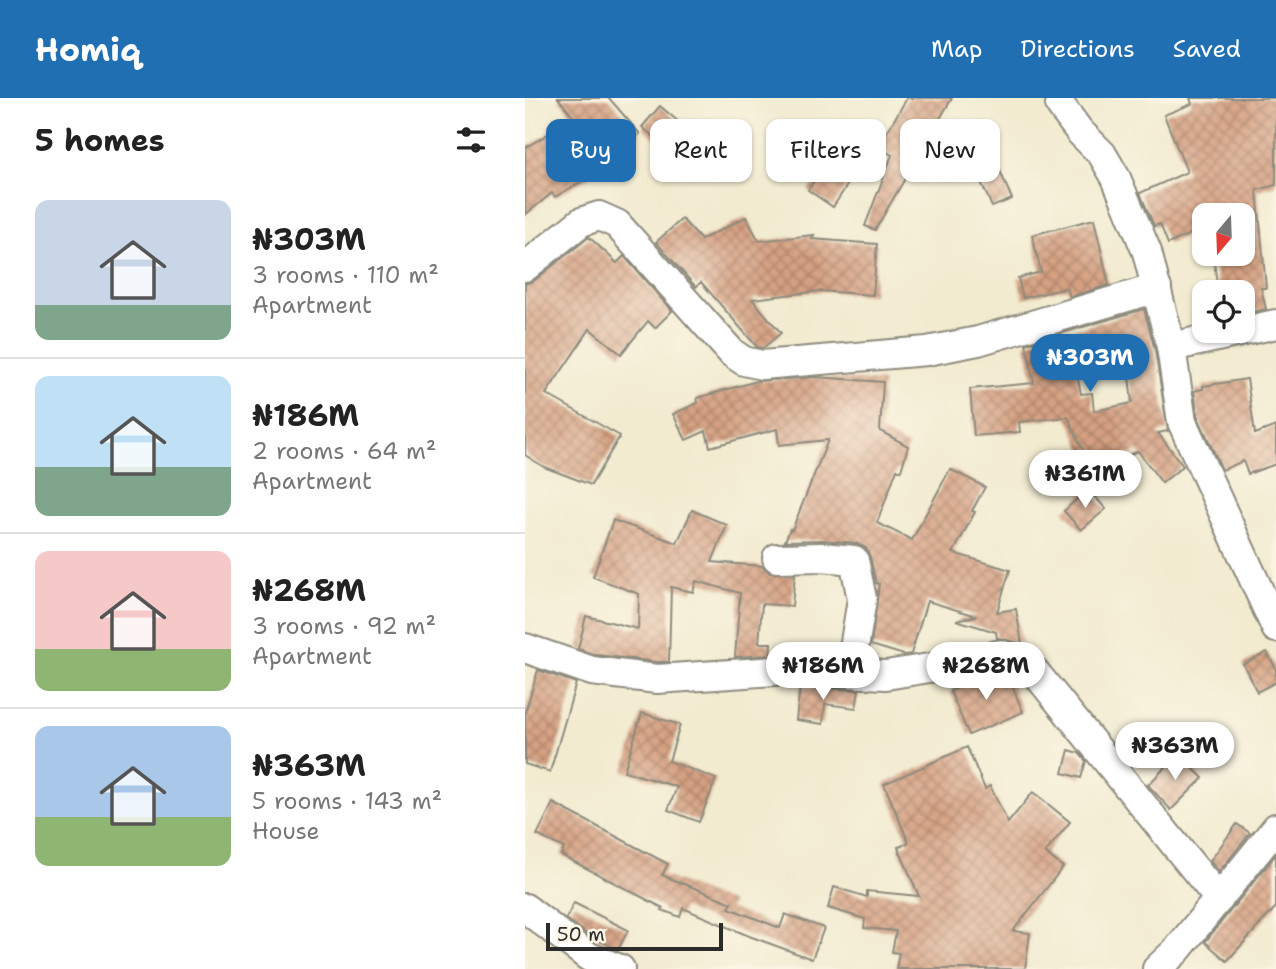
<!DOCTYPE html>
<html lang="en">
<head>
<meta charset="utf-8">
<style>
	:root { --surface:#fff; --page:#f2f2f2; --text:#222; --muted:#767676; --line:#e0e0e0; --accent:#1f6fb2 }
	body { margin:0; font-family:"Shantell Sans",sans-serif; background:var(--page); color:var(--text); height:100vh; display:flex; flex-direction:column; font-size:26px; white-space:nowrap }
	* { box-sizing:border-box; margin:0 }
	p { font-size:23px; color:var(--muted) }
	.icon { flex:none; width:38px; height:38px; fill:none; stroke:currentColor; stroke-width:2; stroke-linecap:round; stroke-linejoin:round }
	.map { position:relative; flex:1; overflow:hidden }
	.panel { display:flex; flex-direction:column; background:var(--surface); width:525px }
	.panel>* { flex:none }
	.hud { position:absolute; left:21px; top:21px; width:625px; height:63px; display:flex; gap:14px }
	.needle { width:46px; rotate:199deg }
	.buttons { position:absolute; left:667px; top:105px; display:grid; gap:14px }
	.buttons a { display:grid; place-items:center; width:63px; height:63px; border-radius:14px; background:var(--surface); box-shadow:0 2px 5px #0004; font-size:35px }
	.scale { position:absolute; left:21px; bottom:18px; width:177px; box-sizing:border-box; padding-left:7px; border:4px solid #2b2b2b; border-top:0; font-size:19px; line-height:24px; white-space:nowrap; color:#2b2b2b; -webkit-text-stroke:5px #fcf5e5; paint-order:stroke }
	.price { position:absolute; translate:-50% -60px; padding:0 16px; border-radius:24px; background:#fff; color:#222; font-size:23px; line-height:46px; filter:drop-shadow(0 2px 4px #0008) }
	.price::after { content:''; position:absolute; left:50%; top:42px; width:21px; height:16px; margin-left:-10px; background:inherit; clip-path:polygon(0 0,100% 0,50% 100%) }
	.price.on { background:var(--accent); color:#fff }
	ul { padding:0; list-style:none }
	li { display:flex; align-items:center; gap:21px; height:175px; padding:0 35px }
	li+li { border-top:2px solid var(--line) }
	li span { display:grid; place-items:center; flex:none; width:196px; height:140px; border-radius:14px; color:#555 }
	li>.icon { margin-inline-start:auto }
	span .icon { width:84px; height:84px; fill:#fffc; stroke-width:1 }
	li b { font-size:30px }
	h2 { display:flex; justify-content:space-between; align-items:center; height:84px; padding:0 35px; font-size:30px }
	.chip { padding:0 24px; border-radius:14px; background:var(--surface); box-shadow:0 2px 5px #0004; font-size:24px; line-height:63px }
	.chip.on { background:var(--accent); color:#fff }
	header { display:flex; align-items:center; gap:42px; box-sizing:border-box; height:98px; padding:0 35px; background:var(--accent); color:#fff }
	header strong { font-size:33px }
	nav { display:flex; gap:38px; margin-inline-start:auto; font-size:24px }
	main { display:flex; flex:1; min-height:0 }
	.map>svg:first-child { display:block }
	.building { fill:url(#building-cross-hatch); fill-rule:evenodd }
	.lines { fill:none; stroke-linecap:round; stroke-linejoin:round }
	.minor-casing { stroke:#8e8b7e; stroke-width:32 }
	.minor { stroke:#fff; stroke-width:28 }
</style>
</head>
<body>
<header>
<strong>Homiq</strong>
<nav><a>Map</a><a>Directions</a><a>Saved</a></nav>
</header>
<main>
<section class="panel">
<h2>5 homes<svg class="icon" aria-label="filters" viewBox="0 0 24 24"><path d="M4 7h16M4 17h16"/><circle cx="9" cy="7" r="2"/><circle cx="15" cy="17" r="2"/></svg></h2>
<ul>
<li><span style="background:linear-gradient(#c9d6e8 75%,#7fa58c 0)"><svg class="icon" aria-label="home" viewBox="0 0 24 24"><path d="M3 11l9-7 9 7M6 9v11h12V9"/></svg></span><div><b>₦303M</b><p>3 rooms · 110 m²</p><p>Apartment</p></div></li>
<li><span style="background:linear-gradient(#bfe0f5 65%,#7fa58c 0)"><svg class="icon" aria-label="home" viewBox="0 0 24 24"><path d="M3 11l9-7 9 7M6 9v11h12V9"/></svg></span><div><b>₦186M</b><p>2 rooms · 64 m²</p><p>Apartment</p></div></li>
<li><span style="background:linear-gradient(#f6c9c9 70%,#8fb573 0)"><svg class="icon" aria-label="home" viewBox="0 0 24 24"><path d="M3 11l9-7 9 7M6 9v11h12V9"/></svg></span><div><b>₦268M</b><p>3 rooms · 92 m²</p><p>Apartment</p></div></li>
<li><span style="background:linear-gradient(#a9c7e8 65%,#8fb573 0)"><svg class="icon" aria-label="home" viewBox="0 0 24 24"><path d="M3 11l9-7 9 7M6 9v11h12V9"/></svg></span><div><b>₦363M</b><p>5 rooms · 143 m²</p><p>House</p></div></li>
</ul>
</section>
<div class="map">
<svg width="751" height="871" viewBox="0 0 751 871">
	<defs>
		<pattern id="building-cross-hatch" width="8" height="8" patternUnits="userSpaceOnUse" patternTransform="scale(1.75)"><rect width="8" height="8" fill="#d6a182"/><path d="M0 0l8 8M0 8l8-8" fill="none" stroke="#ae836b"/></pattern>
	</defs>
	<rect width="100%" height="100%" fill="#fcf5e5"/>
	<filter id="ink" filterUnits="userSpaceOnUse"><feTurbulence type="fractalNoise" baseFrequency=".0143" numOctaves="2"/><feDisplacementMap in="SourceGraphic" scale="14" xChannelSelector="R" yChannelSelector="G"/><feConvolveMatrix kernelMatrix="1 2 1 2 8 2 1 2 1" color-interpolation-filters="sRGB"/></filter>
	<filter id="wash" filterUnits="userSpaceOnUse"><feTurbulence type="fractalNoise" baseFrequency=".00686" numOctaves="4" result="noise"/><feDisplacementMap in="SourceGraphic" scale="28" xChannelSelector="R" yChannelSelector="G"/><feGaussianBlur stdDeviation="1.57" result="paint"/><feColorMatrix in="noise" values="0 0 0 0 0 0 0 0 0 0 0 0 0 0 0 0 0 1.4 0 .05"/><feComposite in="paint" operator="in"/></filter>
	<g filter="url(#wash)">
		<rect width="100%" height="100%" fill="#f2ebd0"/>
		<g id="blocks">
			<!-- building -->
			<g class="building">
				<polygon points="33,0 84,0 115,36 61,81 30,99 27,95 0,117 0,50 49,20"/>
				<polygon points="382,0 427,0 350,132 340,128 367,57 353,49"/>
				<polygon points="665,0 751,0 751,87 732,92 741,190 736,190 741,211 718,216 718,194 693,194 688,156 718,156 718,117 666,117 672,133 643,146 635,126 629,128 615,95 662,74 639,17 667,6"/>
				<polygon points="135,8 154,24 136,45 117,29"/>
				<polygon points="469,59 487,101 467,109 449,68"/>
				<polygon points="303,62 328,78 308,109 283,92"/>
				<polygon points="221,119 234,143 289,137 287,141 352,146 348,197 295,193 227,201 256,235 238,250 232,249 176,184 171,189 131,144 157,121 176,142"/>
				<polygon points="569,121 584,187 545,199 542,190 498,200 493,180 516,174 507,137"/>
				<polygon points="64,139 92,165 99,158 147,213 130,230 123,223 96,256 65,231 21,296 95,338 66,387 19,369 0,357 0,186 10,182"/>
				<path d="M619,211L630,252L643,333L633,335L658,368L637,385L613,353L567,373L543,319L494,324L495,334L449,338L445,291L509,285L501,246ZM600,244L607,305L569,313L567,295L556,296L549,262Z"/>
				<polygon points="291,279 358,284 355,333 383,348 376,373 372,371 352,425 387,442 425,371 460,389 447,413 450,414 428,455 485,472 472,514 491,511 497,546 472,540 471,534 431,522 452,518 402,503 386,556 379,557 346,547 354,486 351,485 345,459 341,450 331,445 298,442 260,443 265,431 267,432 303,342 254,347 252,331 185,349 181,333 161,342 148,316 173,305 172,300 232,283"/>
				<polygon points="722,281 730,336 751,328 751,366 723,376 718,363 697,372 673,319 669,293 678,291 678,288"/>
				<polygon points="563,391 581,411 556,432 539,413"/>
				<polygon points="167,412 202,427 187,464 237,468 245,475 270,476 267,508 237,506 234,545 246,545 245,557 210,559 215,495 171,483 168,494 146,489 144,564 132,564 71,557 53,551 61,518 113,531 114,496 68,479 88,422 152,445"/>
				<polygon points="742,554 751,571 751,584 732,594 718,566"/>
				<polygon points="13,572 51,585 25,674 0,666 0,615"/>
				<polygon points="474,574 483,578 498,614 444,637 425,593"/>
				<polygon points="275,589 334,592 331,610 300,606 298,626 271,622"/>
				<polygon points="117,615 155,627 144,663 191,681 174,724 143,712 152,689 99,673"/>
				<polygon points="442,649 460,691 465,688 483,725 508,694 545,724 520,755 538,769 488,833 505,835 500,871 371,871 374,855 367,854 371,833 339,830 340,821 303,810 309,789 342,799 342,793 394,798 373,749 384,745 359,686"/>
				<polygon points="544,652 554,655 561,663 556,680 538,675"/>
				<polygon points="653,656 678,680 646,712 623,687"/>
				<polygon points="28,705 143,766 137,777 207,805 204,810 255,830 260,816 299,830 287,861 224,838 158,810 155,819 137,812 138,810 36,757 39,750 12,737"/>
				<polygon points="712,726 725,735 694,774 685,763"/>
				<polygon points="751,756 751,809 702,863 680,844"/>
				<polygon points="49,805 103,832 93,852 62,836 41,821"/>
			</g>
		</g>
	</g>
	<g filter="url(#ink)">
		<use href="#blocks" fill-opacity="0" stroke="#8e8b7e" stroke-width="2"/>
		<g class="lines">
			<defs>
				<g id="minor">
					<polyline points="535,7 555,34 577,56 591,80 622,154 646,249 657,324 751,530"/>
					<polyline points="0,169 56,124 74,118 92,126 207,255 219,263 237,267 402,253 453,243 632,190"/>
					<polyline points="646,249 751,226"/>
					<polyline points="252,460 297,459 329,462 337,501 325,575"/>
					<polyline points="0,550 67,573 132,581 264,572 361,577 441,564 476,556 510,574 694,801"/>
					<polyline points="0,810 64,859 95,871"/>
					<polyline points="632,871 652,852 751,730"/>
				</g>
			</defs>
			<!-- minor casing -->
			<use href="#minor" class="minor-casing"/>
			<!-- minor -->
			<use href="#minor" class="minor"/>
		</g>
	</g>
</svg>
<div class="buttons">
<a><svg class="needle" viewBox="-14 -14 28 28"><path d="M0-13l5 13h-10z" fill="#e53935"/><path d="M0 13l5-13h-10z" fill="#767676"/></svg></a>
<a><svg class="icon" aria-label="locate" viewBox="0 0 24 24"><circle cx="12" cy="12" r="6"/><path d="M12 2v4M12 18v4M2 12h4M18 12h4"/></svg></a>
</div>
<div class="scale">50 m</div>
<b class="price on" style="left:565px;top:296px">₦303M</b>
<b class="price" style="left:560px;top:412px">₦361M</b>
<b class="price" style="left:298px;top:604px">₦186M</b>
<b class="price" style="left:461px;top:604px">₦268M</b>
<b class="price" style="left:650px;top:684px">₦363M</b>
<div class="hud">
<a class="chip on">Buy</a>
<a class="chip">Rent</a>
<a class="chip">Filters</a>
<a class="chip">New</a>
</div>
</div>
</main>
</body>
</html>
